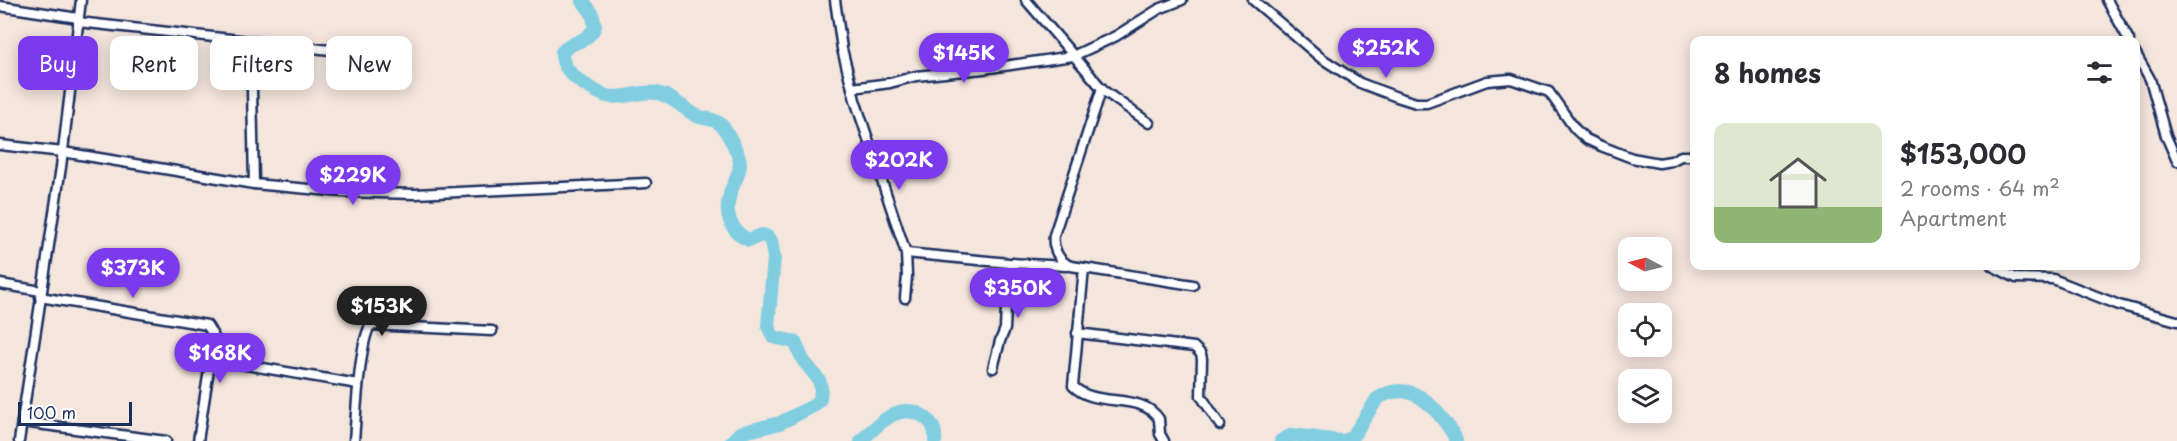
<!DOCTYPE html>
<html lang="en">
<head>
<meta charset="utf-8">
<style>
	:root { --surface:#fff; --page:#f2f2f3; --text:#2b2b33; --muted:#7c7c81; --accent:#7c3aed }
	body { margin:0; font-family:"Playpen Sans",sans-serif; background:var(--page); color:var(--text); height:100vh; display:flex; flex-direction:column; font-size:22px; white-space:nowrap }
	* { box-sizing:border-box; margin:0 }
	p { font-size:20px; color:var(--muted) }
	.icon { flex:none; width:33px; height:33px; fill:none; stroke:currentColor; stroke-width:2; stroke-linecap:round; stroke-linejoin:round }
	.map { position:relative; flex:1; overflow:hidden }
	.sheet { position:absolute; left:1690px; top:36px; width:450px; height:234px; display:flex; flex-direction:column; background:var(--surface); border-radius:12px; box-shadow:0 3px 15px #0003 }
	.sheet>* { flex:none }
	.hud { position:absolute; left:18px; top:36px; width:570px; height:54px; display:flex; gap:12px }
	.needle { width:39px; rotate:277deg }
	.controls { position:absolute; left:1618px; top:237px; display:grid; gap:12px }
	.controls a { display:grid; place-items:center; width:54px; height:54px; border-radius:12px; background:var(--surface); box-shadow:0 3px 15px #0003; font-size:30px }
	.scale { position:absolute; left:18px; bottom:15px; width:114px; box-sizing:border-box; padding-left:6px; border:3px solid #1b2f5e; border-top:0; font-size:16px; line-height:21px; white-space:nowrap; color:#1b2f5e; -webkit-text-stroke:4px #fff; paint-order:stroke }
	.price { position:absolute; translate:-50% -51px; padding:0 14px; border-radius:21px; background:var(--accent); color:#fff; font-size:20px; line-height:39px; filter:drop-shadow(0 2px 3px #0008) }
	.price::after { content:''; position:absolute; left:50%; top:36px; width:18px; height:14px; margin-left:-9px; background:inherit; clip-path:polygon(0 0,100% 0,50% 100%) }
	.price.active { background:#222; color:#fff }
	ul { padding:0; list-style:none }
	li { display:flex; align-items:center; gap:18px; height:150px; padding:0 24px }
	li span { display:grid; place-items:center; flex:none; width:168px; height:120px; border-radius:12px; color:#555 }
	li>.icon { margin-inline-start:auto }
	span .icon { width:72px; height:72px; fill:#fffc; stroke-width:1 }
	li b { font-size:26px }
	h2 { display:flex; justify-content:space-between; align-items:center; height:72px; padding:0 24px; font-size:26px }
	.pill { padding:0 21px; border-radius:12px; background:var(--surface); box-shadow:0 3px 15px #0003; font-size:21px; line-height:54px }
	.pill.active { background:var(--accent); color:#fff }
	.map>svg:first-child { display:block }
	.lines { fill:none; stroke-linecap:round; stroke-linejoin:round }
	.river { stroke:#82cee1; stroke-width:14 }
	.street-casing { stroke:#1b2f5e; stroke-width:13 }
	.street { stroke:#fff; stroke-width:8 }
</style>
</head>
<body>
<div class="map">
<svg width="2177" height="441" viewBox="0 0 2177 441">
	<rect width="100%" height="100%" fill="#f4e5dd"/>
	<filter id="ink" filterUnits="userSpaceOnUse"><feTurbulence type="fractalNoise" baseFrequency=".0167" numOctaves="2"/><feDisplacementMap in="SourceGraphic" scale="12" xChannelSelector="R" yChannelSelector="G"/><feConvolveMatrix kernelMatrix="1 2 1 2 8 2 1 2 1" color-interpolation-filters="sRGB"/></filter>
	<g filter="url(#ink)">
		<g class="lines">
			<!-- river -->
			<g class="river">
				<path d="M582,0L592,13L595,26C589,43 572,40 562,52C560,73 590,89 606,96C624,100 640,90 657,93C672,96 684,109 697,116C704,119 712,118 719,123C725,128 728,135 732,142C735,149 740,156 740,163C740,175 733,183 730,194C724,213 730,232 749,240L762,235L766,236L771,241L774,258L768,326L773,337L795,342L803,360L819,380L821,388L820,399L813,406L780,423L740,433L732,441"/>
				<path d="M861,441C879,423 902,398 927,419C934,425 936,432 935,441"/>
				<polyline points="1281,441 1292,435 1340,441"/>
				<path d="M1343,441L1351,438L1355,433L1377,399C1403,381 1425,396 1441,417C1447,425 1453,431 1456,441"/>
			</g>
			<defs>
				<g id="street">
					<polyline points="835,0 842,49 855,100 906,253 907,276 905,298"/>
					<polyline points="1026,0 1104,91 1149,123"/>
					<polyline points="1253,0 1321,58 1360,83 1397,97 1416,103 1427,103 1487,81 1511,79 1549,92 1575,129 1586,139 1601,146 1632,158 1659,163 1671,161 1681,156 1695,156"/>
					<polyline points="2107,0 2129,40"/>
					<polyline points="0,6 78,18"/>
					<polyline points="78,22 402,58"/>
					<polyline points="251,41 254,184"/>
					<polyline points="2136,54 2150,79 2166,136 2177,161"/>
					<polyline points="852,88 890,83 916,76 983,69 1073,56 1116,36 1159,9 1182,0"/>
					<path d="M1102,88L1054,235C1052,248 1059,262 1071,266L1193,285"/>
					<polyline points="0,145 63,152 254,184 342,192 415,194 646,183"/>
					<polyline points="906,253 1009,263 1067,266"/>
					<polyline points="1992,266 2016,278 2053,279 2119,305 2177,321"/>
					<path d="M1084,268L1073,386C1096,409 1141,391 1159,419L1160,434L1164,441"/>
					<polyline points="0,284 41,291"/>
					<polyline points="40,297 207,325 214,337 198,441"/>
					<polyline points="1077,333 1194,347 1201,354 1202,359 1201,396 1220,425"/>
					<polyline points="210,359 358,384"/>
					<polyline points="993,368 1000,341 1005,329 1006,307 1012,263"/>
					<polyline points="22,422 166,441"/>
					<polyline points="19,441 61,167 81,0"/>
					<path d="M354,441C356,418 359,339 371,325L492,331"/>
				</g>
			</defs>
			<!-- street casing -->
			<use href="#street" class="street-casing"/>
			<!-- street -->
			<use href="#street" class="street"/>
		</g>
	</g>
</svg>
<div class="controls">
<a><svg class="needle" viewBox="-14 -14 28 28"><path d="M0-13l5 13h-10z" fill="#e53935"/><path d="M0 13l5-13h-10z" fill="#7c7c81"/></svg></a>
<a><svg class="icon" aria-label="locate" viewBox="0 0 24 24"><circle cx="12" cy="12" r="6"/><path d="M12 2v4M12 18v4M2 12h4M18 12h4"/></svg></a>
<a><svg class="icon" aria-label="layers" viewBox="0 0 24 24"><path d="M12 4l9 5-9 5-9-5zM3 14l9 5 9-5"/></svg></a>
</div>
<div class="scale">100 m</div>
<b class="price" style="left:1386px;top:79px">$252K</b>
<b class="price" style="left:964px;top:84px">$145K</b>
<b class="price" style="left:899px;top:191px">$202K</b>
<b class="price" style="left:353px;top:206px">$229K</b>
<b class="price" style="left:133px;top:299px">$373K</b>
<b class="price" style="left:1018px;top:319px">$350K</b>
<b class="price active" style="left:382px;top:337px">$153K</b>
<b class="price" style="left:220px;top:384px">$168K</b>
<div class="hud">
<a class="pill active">Buy</a>
<a class="pill">Rent</a>
<a class="pill">Filters</a>
<a class="pill">New</a>
</div>
<section class="sheet">
<h2>8 homes<svg class="icon" aria-label="filters" viewBox="0 0 24 24"><path d="M4 7h16M4 17h16"/><circle cx="9" cy="7" r="2"/><circle cx="15" cy="17" r="2"/></svg></h2>
<ul>
<li><span style="background:linear-gradient(#dfe7d0 70%,#8fb573 0)"><svg class="icon" aria-label="home" viewBox="0 0 24 24"><path d="M3 11l9-7 9 7M6 9v11h12V9"/></svg></span><div><b>$153,000</b><p>2 rooms · 64 m²</p><p>Apartment</p></div></li>
</ul>
</section>
</div>
</body>
</html>
